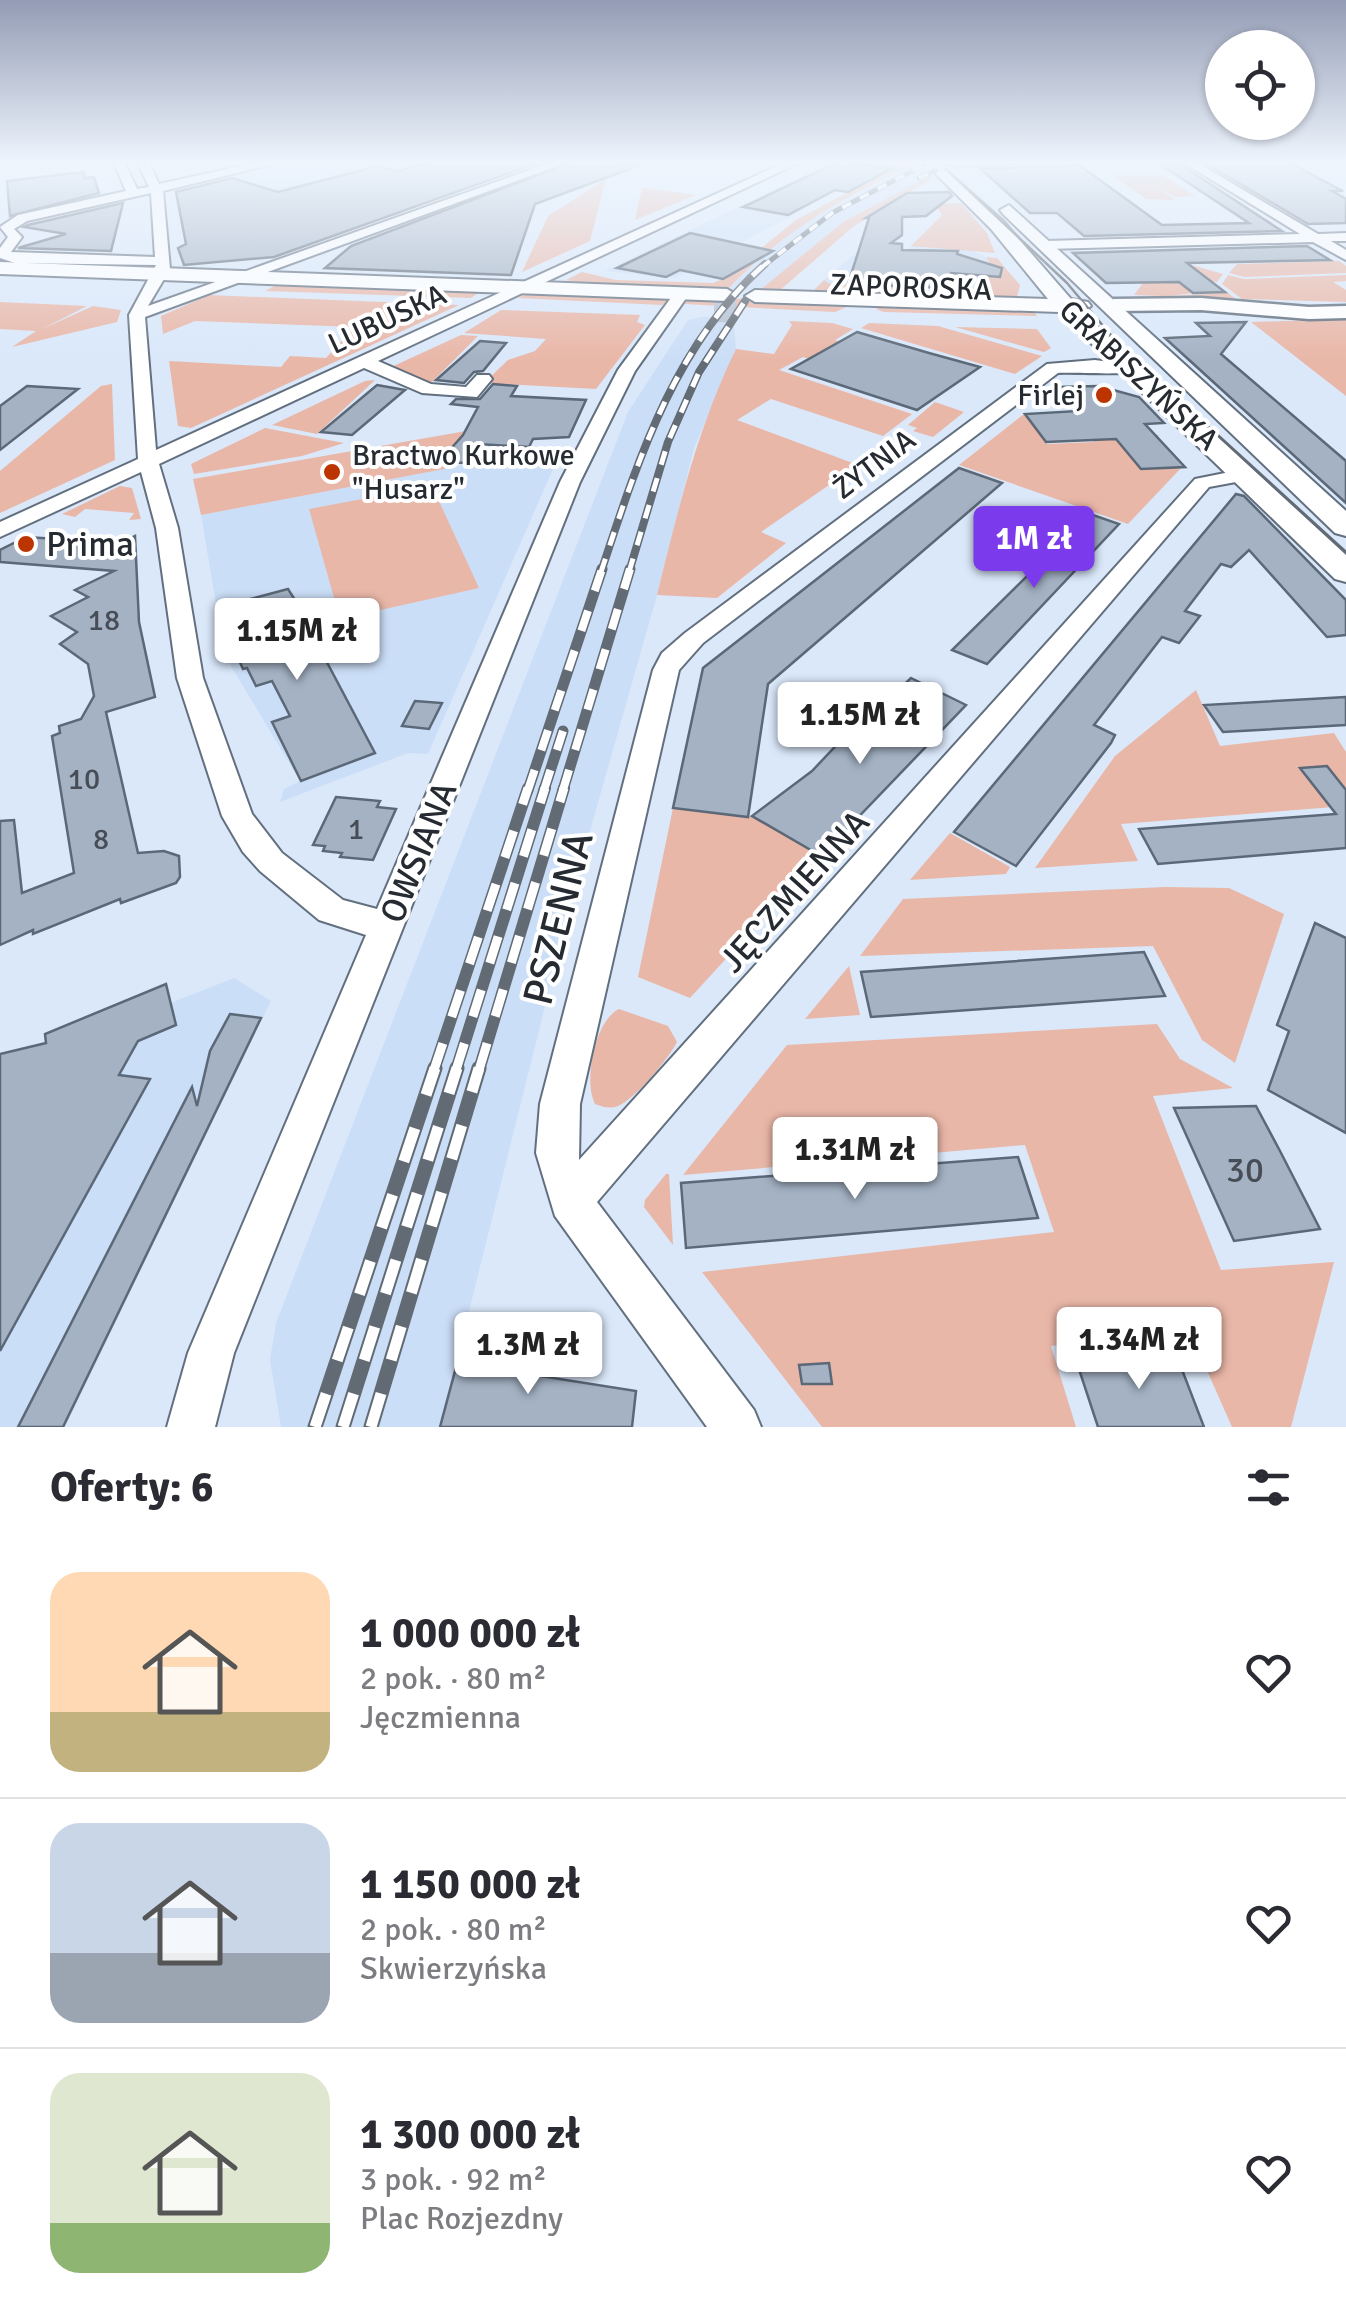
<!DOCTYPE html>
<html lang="pl">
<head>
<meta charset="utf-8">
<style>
	:root { --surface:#fff; --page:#f2f2f3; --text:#2b2b33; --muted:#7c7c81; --line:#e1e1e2; --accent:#7c3aed }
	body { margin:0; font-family:Signika,sans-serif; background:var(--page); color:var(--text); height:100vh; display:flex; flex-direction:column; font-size:38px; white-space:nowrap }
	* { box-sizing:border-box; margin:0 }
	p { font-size:32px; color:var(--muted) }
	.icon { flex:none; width:55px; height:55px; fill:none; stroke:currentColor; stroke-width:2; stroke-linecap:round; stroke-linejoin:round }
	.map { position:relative; height:1427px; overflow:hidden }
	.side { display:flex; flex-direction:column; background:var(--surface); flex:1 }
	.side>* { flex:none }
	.buttons { position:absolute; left:1205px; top:30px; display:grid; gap:20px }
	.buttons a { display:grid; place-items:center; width:110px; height:110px; border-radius:50%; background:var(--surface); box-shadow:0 2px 8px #0004; font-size:50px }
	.price { position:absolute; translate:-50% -85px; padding:0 22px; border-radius:10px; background:#fff; color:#222; font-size:32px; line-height:65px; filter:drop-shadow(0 2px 5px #0008) }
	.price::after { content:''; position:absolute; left:50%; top:60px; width:30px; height:22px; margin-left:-15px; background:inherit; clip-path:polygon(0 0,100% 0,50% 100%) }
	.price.selected { background:var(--accent); color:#fff }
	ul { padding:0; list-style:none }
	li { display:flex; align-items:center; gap:30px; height:250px; padding:0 50px }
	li+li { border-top:2px solid var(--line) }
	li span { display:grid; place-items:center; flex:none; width:280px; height:200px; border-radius:30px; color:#555 }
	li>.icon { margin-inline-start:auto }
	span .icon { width:120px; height:120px; fill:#fffc; stroke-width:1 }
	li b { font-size:42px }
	h2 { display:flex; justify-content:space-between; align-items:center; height:120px; padding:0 50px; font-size:42px }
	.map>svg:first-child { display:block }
	.built { fill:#cbdef7 }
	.green { fill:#e9b7a8 }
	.building { fill:#a4b2c4; stroke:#5b6877; stroke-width:2.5 }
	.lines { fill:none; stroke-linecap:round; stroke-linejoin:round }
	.secondary-tunnel { stroke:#b6c2d2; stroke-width:22; stroke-dasharray:22 11; stroke-linecap:butt }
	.minor-casing { stroke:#626f7f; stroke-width:4 }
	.tertiary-casing { stroke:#626f7f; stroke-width:5 }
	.secondary-casing { stroke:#626f7f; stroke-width:4 }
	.minor { fill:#fff; fill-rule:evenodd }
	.tertiary { fill:#fff; fill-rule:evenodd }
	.secondary { fill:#fff; fill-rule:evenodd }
	.tram { stroke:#626a74; stroke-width:2.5 }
	.rail-far4-casing { stroke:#626a74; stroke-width:5 }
	.rail-far3-casing { stroke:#626a74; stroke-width:8 }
	.rail-far2-casing { stroke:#626a74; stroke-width:11 }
	.rail-far1-casing { stroke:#626a74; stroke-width:12 }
	.rail-casing { stroke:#626a74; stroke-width:15 }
	.rail-far4 { stroke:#fff; stroke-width:4; stroke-dasharray:10; stroke-linecap:butt }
	.rail-far3 { stroke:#fff; stroke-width:5; stroke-dasharray:14; stroke-linecap:butt }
	.rail-far2 { stroke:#fff; stroke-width:8; stroke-dasharray:21; stroke-linecap:butt }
	.rail-far1 { stroke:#fff; stroke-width:9; stroke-dasharray:28; stroke-linecap:butt }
	.rail { stroke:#fff; stroke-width:11; stroke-dasharray:35; stroke-linecap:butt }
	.poi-dot { fill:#bc3400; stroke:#fff; stroke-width:4 }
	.labels { text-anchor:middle; stroke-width:8; stroke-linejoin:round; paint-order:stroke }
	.far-street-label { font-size:30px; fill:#262b32; stroke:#fff }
	.far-poi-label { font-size:30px; fill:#262b32; stroke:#fff; text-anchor:end }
	.number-label { font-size:30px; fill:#464d56 }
	.poi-label { font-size:35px; fill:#262b32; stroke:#fff; text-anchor:start }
	.street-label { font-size:35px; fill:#262b32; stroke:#fff }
	.near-number-label { font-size:35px; fill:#464d56 }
	.near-street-label { font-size:42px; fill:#262b32; stroke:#fff }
</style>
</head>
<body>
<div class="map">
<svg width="1346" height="1427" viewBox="0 0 1346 1427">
	<rect width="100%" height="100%" fill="#dae8fa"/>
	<!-- built -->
	<g class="built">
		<polygon points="300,161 400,161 392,165 411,170 289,196 232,178"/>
		<polygon points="833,161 858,161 891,169 883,174 872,173 675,278 605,271"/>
		<polygon points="911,166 923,167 920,169 927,171 924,174 931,175 843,222 759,291 728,289 773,244 810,218"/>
		<polygon points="918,240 969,249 986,257 992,269 987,279 962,295 927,295 924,288 830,284 824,280 852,256 896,259"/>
		<polygon points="701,317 739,318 734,325 736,349 694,448 657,595 580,866 440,1427 281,1427 270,1360 276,1323 628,412 688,320"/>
		<polygon points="554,448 560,453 428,754 408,753 280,802 284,789 300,781 225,656 201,515"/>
		<polygon points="234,978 271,1001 65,1427 0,1427 0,1070"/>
	</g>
	<!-- green -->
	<g class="green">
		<path d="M858,161L920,163C847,194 783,231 728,289L598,286L566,280L582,272L616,280L713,283L723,279L796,220L890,170L854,163Z"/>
		<polygon points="931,175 932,179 854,226 779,291 759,291 843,222"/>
		<polygon points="1112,175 1163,175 1195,196 1174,197 1150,182 1175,200 1146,199"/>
		<polygon points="606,179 590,241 522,272 548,216"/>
		<polygon points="642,188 696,195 635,220"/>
		<polygon points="961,203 987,233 995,253 911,246 942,215 935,204"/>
		<polygon points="986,257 997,258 1020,285 1017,297 962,295 987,279 987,271 992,268"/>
		<polygon points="1339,261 1346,266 1346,273 1245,277 1229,273 1237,264"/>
		<polygon points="1195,266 1223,274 1217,282 1174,278 1194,293 1168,296 1228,293 1236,299 1134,295 1143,283 1157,282 1140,268"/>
		<polygon points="1228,275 1244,279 1346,275 1346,281 1333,282 1346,290 1346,302 1242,299 1222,284"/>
		<polygon points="824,280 830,284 925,288 927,295 811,293"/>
		<polygon points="282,282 484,289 471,298 265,291"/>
		<polygon points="529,293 667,297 669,299 662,305 518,298"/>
		<polygon points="209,295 459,305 191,428 178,426 169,361 281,367 290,356 326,358 355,327 195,321 163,334 161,316"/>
		<polygon points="693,297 843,303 849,306 835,312 684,304"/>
		<polygon points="0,302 87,306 42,329 93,306 121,310 117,322 12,347 36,331 0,329"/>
		<polygon points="884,305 1033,311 1037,316 884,312 876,309"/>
		<polygon points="501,310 640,315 637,322 645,325 596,389 484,383 508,360 535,351 546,339 464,333"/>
		<polygon points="1346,319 1346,396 1251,322"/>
		<path d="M789,321L832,323L853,329L835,340L963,378L935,398L803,357L779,370L912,414L883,436L771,399L737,420L858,465L761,532L786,543L717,598L657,595C678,510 697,429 736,349L774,354L792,325Z"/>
		<polygon points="869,323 938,326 1042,356 1015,374 861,328"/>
		<polygon points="955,327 1037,329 1051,348 1044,352"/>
		<polygon points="461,335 478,336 430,384 387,369"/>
		<polygon points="375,380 317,434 272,425 365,381"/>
		<polygon points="112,384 115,460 0,513 0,471 101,386"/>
		<polygon points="935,402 964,412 933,437 913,431 917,428 908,425"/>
		<polygon points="1024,414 1047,444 1094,442 1088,433 1143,429 1160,436 1115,438 1141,469 1182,467 1128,524 959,465"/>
		<polygon points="265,428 344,443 302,456 194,474 191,464"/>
		<polygon points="466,431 444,469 201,515 193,479"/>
		<polygon points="120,486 132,488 141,519 129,520 134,513 85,509 75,517 62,514"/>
		<polygon points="432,486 479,588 340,619 309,509"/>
		<polygon points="1196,690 1220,746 1334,733 1346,752 1346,806 1121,824 1138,861 1035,868 1115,756"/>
		<polygon points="673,808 755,817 820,856 690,998 638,977"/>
		<polygon points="950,833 1010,867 1006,874 910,880"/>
		<polygon points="1165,887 1229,888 1284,914 1235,1063 1202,1040 1153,946 860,956 903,899"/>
		<polygon points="849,966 860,1015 805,1019"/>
		<path d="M619,1009L668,1026L677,1042C669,1058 635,1099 618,1106C609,1109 603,1107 595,1104C583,1081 595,1020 619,1009Z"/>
		<polygon points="1157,1024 1180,1059 1233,1088 1153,1096 1221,1270 1334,1262 1291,1427 1232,1427 1190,1332 1051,1346 1076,1427 822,1427 702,1272 1054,1232 1025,1145 683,1175 787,1045"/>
		<polygon points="666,1174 669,1174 673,1245 644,1207 645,1200"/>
	</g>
	<!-- building -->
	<g class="building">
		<polygon points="435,161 543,161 274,257 184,265 178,248 186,244 176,192 232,178 278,192 378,166 398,171"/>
		<polygon points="575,161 643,164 535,204 511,275 325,268 351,246"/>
		<polygon points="840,161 891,169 848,192 835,190 788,215 743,207"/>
		<polygon points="1286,161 1343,191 1332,191 1346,199 1346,223 1308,224 1203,162"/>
		<polygon points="1158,163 1178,163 1282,231 1084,236 1057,213 1030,213 981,169 1079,165 1162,225 1249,223"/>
		<polygon points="83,172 85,178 94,177 99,193 10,216 7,181"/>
		<polygon points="949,192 952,196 926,216 902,217 902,235 891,243 902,244 902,250 958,251 957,254 1002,268 1000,277 951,273 947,288 848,284 869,218 866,218 907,193"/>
		<polygon points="123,203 111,251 18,248 66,234 24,227 28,225"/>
		<polygon points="690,233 745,245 773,251 723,279 680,270 666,277 617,268"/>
		<polygon points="1307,246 1330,260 1187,263 1225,292 1193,293 1179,282 1106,283 1073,253"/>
		<polygon points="1246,322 1221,354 1346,461 1346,503 1165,338 1210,336 1196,323"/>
		<polygon points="857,332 929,353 980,367 917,410 791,369"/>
		<polygon points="480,341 506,343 483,371 474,372 464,383 436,380"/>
		<polygon points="493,384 517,386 511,396 586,400 569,437 533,439 529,447 478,444 466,463 439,462 463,435 478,407 451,404 456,399 480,399"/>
		<polygon points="377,385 405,390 352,435 321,432"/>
		<polygon points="27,386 78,389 0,450 0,406"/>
		<polygon points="1099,386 1139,397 1164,423 1145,424 1185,467 1141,469 1116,439 1046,442 1025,414 1079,411 1059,387"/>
		<polygon points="959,468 1002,483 768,684 748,817 673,808 703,668"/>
		<polygon points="1236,494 1244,496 1346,600 1346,635 1327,637 1249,550 1231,567 1221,564 1185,611 1200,616 1179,643 1162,637 1094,725 1115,735 1111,743 1016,866 954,832"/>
		<polygon points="1090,514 1119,524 987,664 952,650"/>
		<polygon points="135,536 139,622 155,697 106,712 138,853 164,851 179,856 180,877 176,883 121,903 120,899 33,934 33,930 0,945 0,821 14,820 22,893 74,873 52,736 60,733 59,726 81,719 94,696 88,664 60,644 77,632 51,616 88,597 75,590 114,571 0,562 0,550 26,537 121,543"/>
		<polygon points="288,589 316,633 312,634 375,753 301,781 272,722 290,716 272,681 256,686 247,668 243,669 219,616 227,614 235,603"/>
		<polygon points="911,678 966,705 821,856 752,816 812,771 868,712 872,715"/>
		<polygon points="1346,697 1346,725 1223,732 1204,705"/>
		<polygon points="415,701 442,703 429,729 402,726"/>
		<polygon points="1327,766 1346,790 1346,848 1158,864 1139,829 1336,814 1300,768"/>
		<polygon points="336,797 380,801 377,807 396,809 373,860 340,857 342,853 323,851 325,846 313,845"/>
		<polygon points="1315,923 1346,938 1346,1133 1268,1090 1289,1031 1277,1025"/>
		<polygon points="1144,952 1165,996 871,1017 861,972"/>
		<polygon points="166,984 176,1025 138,1041 119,1075 150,1079 0,1351 0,1054 46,1043 45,1034"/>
		<polygon points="230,1014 261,1018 63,1427 18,1427 192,1087 197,1106 210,1051"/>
		<polygon points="1256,1106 1280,1151 1320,1229 1234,1241 1174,1108"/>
		<polygon points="1018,1157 1038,1218 686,1248 681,1183"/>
		<polygon points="462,1345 519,1353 515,1372 636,1391 632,1427 440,1427"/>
		<polygon points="1141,1354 1176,1354 1204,1427 1098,1427 1076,1360"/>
		<polygon points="829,1363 832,1384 802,1384 799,1365"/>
	</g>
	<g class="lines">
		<!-- secondary-tunnel -->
		<polyline class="secondary-tunnel" points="714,311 742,312"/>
		<defs>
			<g id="minor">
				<path d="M113,161H124L137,189L149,187L137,161H148L159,184L264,161H285L163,191L170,269L148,306L555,161H571L145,317L156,450L788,161H803L378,361L431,384L466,387L477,375H489L492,379L477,397L422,393L364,368L159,464L178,528L203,678L252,814L282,853L343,900L377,909L560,482L618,370L676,291L689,294L635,371L580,482L234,1353L215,1427H167L188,1353L366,935L319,920L260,871L243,852L222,816L177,678L156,528L141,472L0,537V522L138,459L129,315L156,265L15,263L0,258V248L8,237L0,227L18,215L126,191ZM151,193L155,257L11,252L22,237L14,229L27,221Z"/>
				<polygon points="954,161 1041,161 956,167 950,164"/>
				<polygon points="1181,161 1194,161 1318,234 1346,233 1346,241 1331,241 1346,250 1346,260 1313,242 1046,249 1039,245 1046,241 1300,234"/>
				<path d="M1095,360L1132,365L1141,370C1132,376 1075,372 1058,373L703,643L679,670L580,1104L579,1160L1195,479L1245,469L1255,475L1252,479L1209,487L597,1202L754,1410L761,1427H707L555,1216L536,1153L540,1104L653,670L662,653L685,633L1047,364Z"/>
			</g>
			<polygon id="tertiary" points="1201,298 1309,307 1346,306 1346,318 1309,319 1201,310 1114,311 1104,305 1114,299"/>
			<g id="secondary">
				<polygon points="941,166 1003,221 1071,299 1088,302 1091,306 1082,312 1086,316 1346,555 1346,582 1335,579 1059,312 755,302 745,296 755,290 1048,299 991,229 933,171"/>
				<polygon points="1009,205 1346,511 1346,536 1335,533 1003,214 1000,210"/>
				<polygon points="0,262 727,289 737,295 727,301 0,274"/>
			</g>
		</defs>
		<!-- minor casing -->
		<use href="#minor" class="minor-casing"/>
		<!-- tertiary casing -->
		<use href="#tertiary" class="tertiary-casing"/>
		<!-- secondary casing -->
		<use href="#secondary" class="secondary-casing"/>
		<!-- minor -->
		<use href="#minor" class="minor"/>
		<!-- tertiary -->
		<use href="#tertiary" class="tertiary"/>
		<!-- secondary -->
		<use href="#secondary" class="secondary"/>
		<!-- tram -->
		<polyline class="tram" points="946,169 1067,283 1120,346 1346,552"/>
		<defs>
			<g id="rail-far4">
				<polyline points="919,178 955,161"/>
				<polyline points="762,267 832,213 931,161"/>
			</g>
			<g id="rail-far3">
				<path d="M601,572C638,460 674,345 765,264"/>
				<polyline points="629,572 668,442 699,372 745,301"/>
			</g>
			<g id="rail-far2">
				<polyline points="528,790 602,569"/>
				<polyline points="544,790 563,731"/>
				<polyline points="563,790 630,569"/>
			</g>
			<g id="rail-far1">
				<polyline points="434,1070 528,788"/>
				<polyline points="456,1070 545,788"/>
				<polyline points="479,1070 564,788"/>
			</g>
			<g id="rail">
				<polyline points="315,1427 435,1068"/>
				<polyline points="343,1427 457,1068"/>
				<polyline points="371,1427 479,1068"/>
			</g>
		</defs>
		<!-- rail-far4 casing -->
		<use href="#rail-far4" class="rail-far4-casing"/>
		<!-- rail-far3 casing -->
		<use href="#rail-far3" class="rail-far3-casing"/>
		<!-- rail-far2 casing -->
		<use href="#rail-far2" class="rail-far2-casing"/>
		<!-- rail-far1 casing -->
		<use href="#rail-far1" class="rail-far1-casing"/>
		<!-- rail casing -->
		<use href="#rail" class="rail-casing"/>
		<!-- rail-far4 -->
		<use href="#rail-far4" class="rail-far4"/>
		<!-- rail-far3 -->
		<use href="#rail-far3" class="rail-far3"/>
		<!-- rail-far2 -->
		<use href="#rail-far2" class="rail-far2"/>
		<!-- rail-far1 -->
		<use href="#rail-far1" class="rail-far1"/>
		<!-- rail -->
		<use href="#rail" class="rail"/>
	</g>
	<!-- sky -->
	<linearGradient id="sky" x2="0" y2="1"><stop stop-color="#939cb5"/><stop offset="0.45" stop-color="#eef5fd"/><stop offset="1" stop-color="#eef5fd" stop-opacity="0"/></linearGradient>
	<rect width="1346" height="361" fill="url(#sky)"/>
	<!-- markers -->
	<g class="poi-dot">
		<circle cx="1104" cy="395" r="10"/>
		<circle cx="332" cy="472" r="10"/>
		<circle cx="26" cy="544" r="10"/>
	</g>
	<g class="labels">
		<!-- far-street labels -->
		<g class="far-street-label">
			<text transform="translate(911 287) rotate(2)" y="10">ZAPOROSKA</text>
			<text transform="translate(387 319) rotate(-25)" y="10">LUBUSKA</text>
			<text transform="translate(1139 375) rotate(43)" y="10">GRABISZYŃSKA</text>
			<text transform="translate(874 464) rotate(-37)" y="10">ŻYTNIA</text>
		</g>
		<!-- far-poi labels -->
		<g class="far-poi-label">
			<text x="1084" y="405">Firlej</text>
			<text x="352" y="465" text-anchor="start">Bractwo Kurkowe<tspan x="352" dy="34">"Husarz"</tspan></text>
		</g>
		<!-- number labels -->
		<g class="number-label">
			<text x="104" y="630">18</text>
			<text x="84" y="789">10</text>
			<text x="356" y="839">1</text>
			<text x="101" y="849">8</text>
		</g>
		<!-- poi labels -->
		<g class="poi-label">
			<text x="46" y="556">Prima</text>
		</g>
		<!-- street labels -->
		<g class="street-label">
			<text transform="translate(418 852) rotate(-68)" y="12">OWSIANA</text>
			<text transform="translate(794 891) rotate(-48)" y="12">JĘCZMIENNA</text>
		</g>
		<!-- near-number labels -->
		<g class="near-number-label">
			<text x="1245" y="1182">30</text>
		</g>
		<!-- near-street labels -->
		<g class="near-street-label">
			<text transform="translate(557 918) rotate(-76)" y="15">PSZENNA</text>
		</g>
	</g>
</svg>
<div class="buttons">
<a><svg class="icon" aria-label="locate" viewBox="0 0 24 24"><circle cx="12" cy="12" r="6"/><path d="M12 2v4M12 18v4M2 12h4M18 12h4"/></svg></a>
</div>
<b class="price selected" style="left:1034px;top:591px">1M zł</b>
<b class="price" style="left:297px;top:683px">1.15M zł</b>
<b class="price" style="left:860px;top:767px">1.15M zł</b>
<b class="price" style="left:855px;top:1202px">1.31M zł</b>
<b class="price" style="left:1139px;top:1392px">1.34M zł</b>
<b class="price" style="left:528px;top:1397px">1.3M zł</b>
</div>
<section class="side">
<h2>Oferty: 6<svg class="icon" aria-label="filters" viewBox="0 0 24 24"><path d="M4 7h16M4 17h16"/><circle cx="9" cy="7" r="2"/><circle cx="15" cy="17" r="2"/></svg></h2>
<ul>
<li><span style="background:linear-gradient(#ffd9b3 70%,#c2b280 0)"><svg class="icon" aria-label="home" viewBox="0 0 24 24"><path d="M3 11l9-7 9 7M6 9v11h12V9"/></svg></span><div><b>1 000 000 zł</b><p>2 pok. · 80 m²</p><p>Jęczmienna</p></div><svg class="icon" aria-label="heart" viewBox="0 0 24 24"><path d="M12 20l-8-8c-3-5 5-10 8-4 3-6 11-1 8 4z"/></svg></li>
<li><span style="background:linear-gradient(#c9d6e8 65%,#9aa5b1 0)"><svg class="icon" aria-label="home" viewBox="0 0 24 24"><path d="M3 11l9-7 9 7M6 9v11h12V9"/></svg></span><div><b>1 150 000 zł</b><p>2 pok. · 80 m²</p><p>Skwierzyńska</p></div><svg class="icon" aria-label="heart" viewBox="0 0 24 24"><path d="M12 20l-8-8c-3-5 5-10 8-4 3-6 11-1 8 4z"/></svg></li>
<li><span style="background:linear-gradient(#dfe7d0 75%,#8fb573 0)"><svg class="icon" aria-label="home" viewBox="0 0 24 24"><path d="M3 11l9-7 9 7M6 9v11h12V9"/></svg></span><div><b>1 300 000 zł</b><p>3 pok. · 92 m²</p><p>Plac Rozjezdny</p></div><svg class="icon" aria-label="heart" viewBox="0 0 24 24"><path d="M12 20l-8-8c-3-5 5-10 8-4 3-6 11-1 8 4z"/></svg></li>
</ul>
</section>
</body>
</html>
